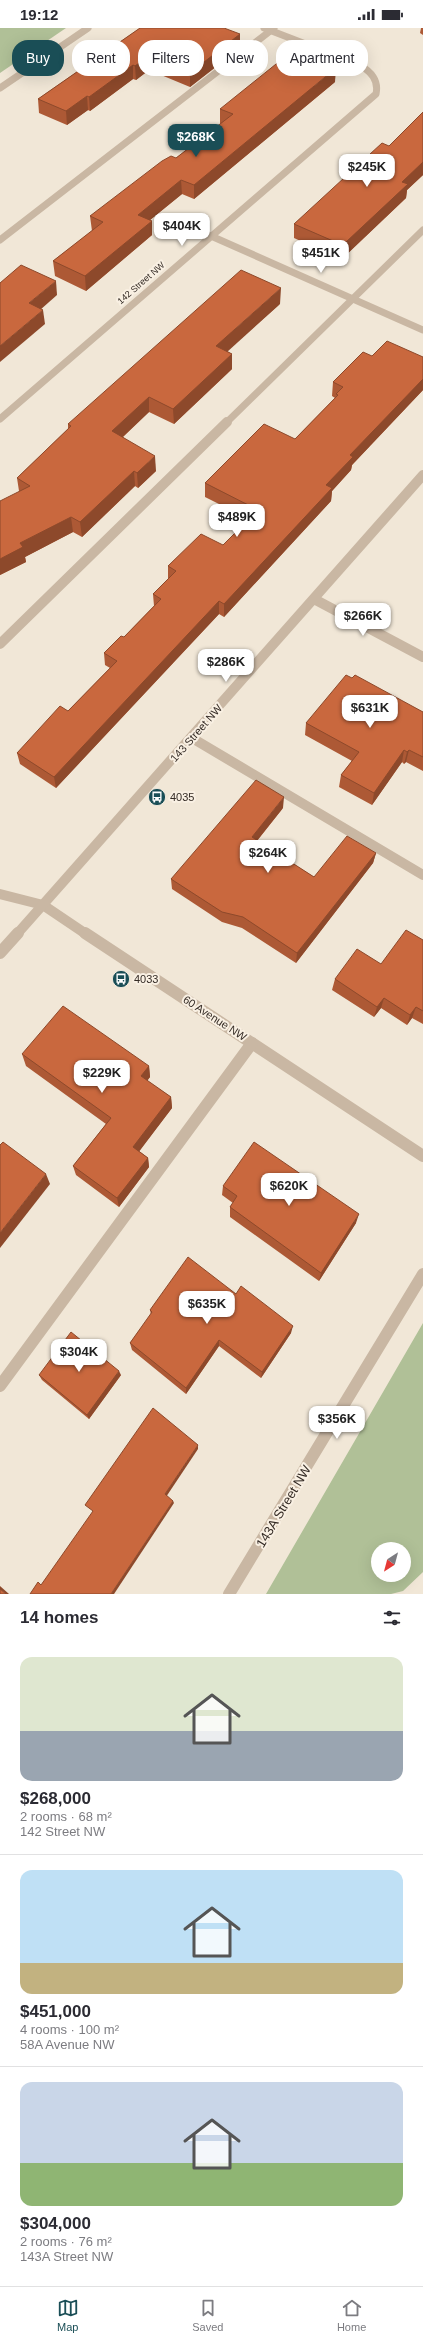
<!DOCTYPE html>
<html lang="en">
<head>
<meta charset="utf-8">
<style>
	:root { --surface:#fff; --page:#f2f2f3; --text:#2b2b33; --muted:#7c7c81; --line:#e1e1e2; --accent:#1a4e56 }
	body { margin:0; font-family:Helvetica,sans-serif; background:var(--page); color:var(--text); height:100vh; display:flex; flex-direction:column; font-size:15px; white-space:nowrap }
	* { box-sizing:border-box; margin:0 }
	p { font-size:13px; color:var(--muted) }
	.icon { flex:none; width:22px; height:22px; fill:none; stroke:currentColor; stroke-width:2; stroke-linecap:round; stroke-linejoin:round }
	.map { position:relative; height:1566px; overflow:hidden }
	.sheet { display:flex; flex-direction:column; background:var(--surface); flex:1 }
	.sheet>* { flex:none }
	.guide { position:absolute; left:12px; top:12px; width:399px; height:36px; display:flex; gap:8px }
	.needle { width:26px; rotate:216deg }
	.buttons { position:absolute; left:371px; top:1514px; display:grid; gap:8px }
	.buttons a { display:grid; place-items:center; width:40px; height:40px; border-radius:50%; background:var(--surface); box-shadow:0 4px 16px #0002; font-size:20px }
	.price { position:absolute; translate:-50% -34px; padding:0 9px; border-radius:8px; background:#fff; color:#222; font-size:13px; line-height:26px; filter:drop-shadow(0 1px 2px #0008) }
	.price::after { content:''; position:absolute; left:50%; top:24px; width:12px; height:9px; margin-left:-6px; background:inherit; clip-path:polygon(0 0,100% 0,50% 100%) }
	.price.on { background:var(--accent); color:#fff }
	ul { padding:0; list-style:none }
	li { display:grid; align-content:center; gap:8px; height:212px; padding:0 20px }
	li+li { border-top:1px solid var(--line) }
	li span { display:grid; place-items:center; height:124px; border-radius:12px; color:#555 }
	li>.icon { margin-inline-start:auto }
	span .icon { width:72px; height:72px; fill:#fffc; stroke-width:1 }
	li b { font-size:17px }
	h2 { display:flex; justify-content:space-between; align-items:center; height:48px; padding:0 20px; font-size:17px }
	.tag { padding:0 14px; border-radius:16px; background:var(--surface); box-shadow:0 4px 16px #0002; font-size:14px; line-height:36px }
	.tag.on { background:var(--accent); color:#fff }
	.status { display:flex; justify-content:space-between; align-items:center; height:28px; padding:0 20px; background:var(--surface); direction:ltr }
	.status svg { height:11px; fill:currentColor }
	.menu { display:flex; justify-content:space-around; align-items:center; height:56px; border-top:1px solid var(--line); background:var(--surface); font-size:11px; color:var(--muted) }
	.menu a { display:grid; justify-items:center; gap:2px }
	.menu .on { color:var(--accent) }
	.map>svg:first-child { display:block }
	.green { fill:#b0c097; fill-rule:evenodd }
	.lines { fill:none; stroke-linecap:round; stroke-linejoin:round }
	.minor-far2 { stroke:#c9b7a3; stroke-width:7 }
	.minor-far1 { stroke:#c9b7a3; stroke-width:10 }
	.minor { stroke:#c9b7a3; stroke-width:12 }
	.wall { fill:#ad5935 }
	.shaded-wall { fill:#8d492b }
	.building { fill:#c9683e; stroke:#8d492b }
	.labels { text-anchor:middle; stroke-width:4; stroke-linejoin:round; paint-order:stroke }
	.far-street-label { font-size:9px; fill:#342b25; stroke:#f9f0e3 }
	.street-label { font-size:11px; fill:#342b25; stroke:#f9f0e3 }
	.poi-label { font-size:11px; fill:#342b25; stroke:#f9f0e3; text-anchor:start }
	.near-street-label { font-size:13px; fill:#342b25; stroke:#f9f0e3 }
</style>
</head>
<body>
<div class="status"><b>19:12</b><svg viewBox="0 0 49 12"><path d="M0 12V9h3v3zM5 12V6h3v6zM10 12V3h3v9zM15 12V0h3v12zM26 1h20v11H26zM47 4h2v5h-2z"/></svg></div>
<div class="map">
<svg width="423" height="1566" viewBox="0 0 423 1566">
	<rect width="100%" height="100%" fill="#f1e7d7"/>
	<!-- green -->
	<g class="green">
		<polygon points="0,0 66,0 0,45"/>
		<path d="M423,1295V1544L403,1563L391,1566H266ZM378,1521H404V1547H378Z"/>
	</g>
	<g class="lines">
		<!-- minor-far2 -->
		<g class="minor-far2">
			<polyline points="0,60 88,0"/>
			<polyline points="211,208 423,302"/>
			<polyline points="0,212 274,0"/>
			<path d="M0,391L376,66C379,52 371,44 360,37L264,0"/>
			<polyline points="226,395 423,202"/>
		</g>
		<!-- minor-far1 -->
		<g class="minor-far1">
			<polyline points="314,571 423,629"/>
			<polyline points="0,616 227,394"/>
			<polyline points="192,710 423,847"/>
			<polyline points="0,866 43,877 86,906"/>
			<polyline points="17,906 423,447"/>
		</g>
		<!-- minor -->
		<g class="minor">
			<polyline points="85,905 423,1128"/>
			<polyline points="0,925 18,905"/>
			<polyline points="0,1358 252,1015"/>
			<polyline points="229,1566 423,1246"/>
		</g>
	</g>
	<!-- wall -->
	<g class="wall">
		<polygon points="140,0 240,6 240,20 190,59 149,42 136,52 133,51 90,83 88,82 67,97 39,85 38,71"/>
		<polygon points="421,0 423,0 423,7 420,5"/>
		<polygon points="335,54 194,171 182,166 150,192 152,207 86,263 55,248 53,233 92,203 90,188 176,130 221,96 220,95 220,81"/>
		<polygon points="423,84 423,147 407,162 406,170 345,228 342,227 338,230 294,210 294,196 389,118"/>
		<polygon points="280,276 227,323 232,326 232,341 174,396 149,384 123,409 156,443 138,460 135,458 82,509 73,504 25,529 26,534 0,547 19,463 17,450 68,401 68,396"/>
		<polygon points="372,328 423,329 423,362 352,437 351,442 332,463 331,473 224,589 219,586 56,760 20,736 17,725 68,683 110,640 105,637 104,625 124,609 154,578 153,566 168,551 168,538 223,517 249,491 205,469 205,455 295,411 335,370 332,368 333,354"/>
		<polygon points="352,650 423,684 423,743 406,734 404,736 402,734 372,777 339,759 341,747 352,733 305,707 306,695"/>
		<polygon points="283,780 257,813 314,849 376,825 373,835 296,935 242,900 222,894 172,861 171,851"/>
		<polygon points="423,912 423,996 412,990 407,997 381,980 374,989 332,962 335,951 381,936"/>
		<polygon points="22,1026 149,1038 150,1049 147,1053 171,1069 172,1080 139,1123 148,1130 149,1139 119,1179 76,1147 73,1138 106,1096 26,1038"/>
		<polygon points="223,1158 356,1195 319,1253 230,1189 230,1179 233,1175 222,1167"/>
		<polygon points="236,1266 291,1305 261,1350 219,1318 186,1366 132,1322 130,1315 151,1287 150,1282"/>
		<polygon points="39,1347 121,1347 89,1391 42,1352"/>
	</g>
	<!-- shaded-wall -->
	<g class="shaded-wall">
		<polygon points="240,6 240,20 190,59 190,45"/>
		<polygon points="149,28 149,42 136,52 135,38"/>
		<polygon points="133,37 133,51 90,83 89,69"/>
		<polygon points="336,40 335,54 194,171 194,157"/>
		<polygon points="87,68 88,82 67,97 66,83"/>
		<polygon points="423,134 423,147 407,162 406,170 345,228 346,214 402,154"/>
		<polygon points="181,152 182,166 139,201 138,187"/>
		<polygon points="152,193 152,207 86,263 85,248"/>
		<polygon points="343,213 342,227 338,230 340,216"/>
		<polygon points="56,253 57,267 31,290 29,275"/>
		<polygon points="281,260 280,276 216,334 216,318"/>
		<polygon points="43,282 45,296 0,334 0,318"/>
		<polygon points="232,326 232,341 174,396 173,381"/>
		<polygon points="423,351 423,362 352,437 351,442 332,463 331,473 224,589 224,576 326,457 350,427"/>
		<polygon points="149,369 149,384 113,418 112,403"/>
		<polygon points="155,428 156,443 138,460 137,445"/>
		<polygon points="134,443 135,458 82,509 80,494"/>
		<polygon points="71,489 73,504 25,529 26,534 0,547 0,531 20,515"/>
		<polygon points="219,573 219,586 56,760 54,749"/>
		<polygon points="404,722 402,734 372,777 374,765"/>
		<polygon points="409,722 406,734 404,736 407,724"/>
		<polygon points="284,769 283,780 251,820 252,809"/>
		<polygon points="376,825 373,835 296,935 297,925"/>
		<polygon points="384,970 381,980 374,989 377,979"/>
		<polygon points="416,979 412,990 407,997 410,987"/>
		<polygon points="149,1038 150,1049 142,1059 141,1048"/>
		<polygon points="171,1069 172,1080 135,1129 133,1119"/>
		<polygon points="148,1130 149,1139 119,1179 117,1170"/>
		<polygon points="46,1146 50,1156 0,1220 0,1205"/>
		<polygon points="359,1186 356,1195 319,1253 321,1245"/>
		<polygon points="293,1298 291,1305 261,1350 262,1344"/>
		<polygon points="219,1312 219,1318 186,1366 186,1360"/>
		<polygon points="119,1343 121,1347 89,1391 87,1387"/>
		<polygon points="198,1417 198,1421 166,1469 165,1466"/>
		<polygon points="173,1473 174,1475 114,1566 111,1566"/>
		<polygon points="0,1558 9,1566 6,1566 0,1561"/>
	</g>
	<!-- building -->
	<g class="building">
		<polygon points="140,0 224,0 240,6 190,45 149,28 135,38 133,37 89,69 87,68 66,83 38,71"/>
		<polygon points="291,24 336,40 194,157 181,152 138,187 152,193 85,248 53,233 103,194 90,188 162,133 171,128 176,130 233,86 220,81"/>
		<polygon points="423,84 423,134 402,154 408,156 346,214 343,213 340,216 294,196 382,115 389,118"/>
		<polygon points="21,237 56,253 29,275 43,282 0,318 0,255"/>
		<polygon points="241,242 281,260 216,318 232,326 173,381 149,369 112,403 155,428 137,445 134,443 80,494 71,489 20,515 23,519 0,531 0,473 30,458 17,450 71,398 68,396"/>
		<polygon points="387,313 423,329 423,351 350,427 353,429 326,457 332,460 224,576 219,573 54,749 17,725 60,678 68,683 117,633 104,625 121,608 124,609 161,571 153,566 176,543 168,538 201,506 223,517 258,482 205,455 264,396 295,411 338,367 336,366 343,359 333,354 363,324 372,328"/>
		<polygon points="346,647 352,650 355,647 423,684 423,729 409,722 407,724 404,722 374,765 341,747 359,724 306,695"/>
		<polygon points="256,752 284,769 252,809 314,849 347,808 376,825 297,925 243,889 222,884 171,851"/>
		<polygon points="406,902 423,912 423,983 416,979 410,987 384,970 377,979 335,951 357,921 381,936"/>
		<polygon points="63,978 149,1038 141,1048 171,1069 133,1119 148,1130 117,1170 73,1138 111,1090 22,1026"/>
		<polygon points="3,1114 46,1146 0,1205 0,1117"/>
		<polygon points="254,1114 359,1186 321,1245 230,1179 237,1168 223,1158"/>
		<polygon points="188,1229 236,1266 241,1258 293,1298 262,1344 219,1312 186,1360 130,1315 152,1284 150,1282"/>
		<polygon points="71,1304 119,1343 87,1387 39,1347"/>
		<polygon points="153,1380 198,1417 165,1466 173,1473 111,1566 30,1566 38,1554 41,1557 93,1483 85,1477"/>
		<polygon points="0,1561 6,1566 0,1566"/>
	</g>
	<!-- icons -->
	<defs>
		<symbol id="bus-disc" viewBox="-11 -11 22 22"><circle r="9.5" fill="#1a4e56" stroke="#f9f0e3"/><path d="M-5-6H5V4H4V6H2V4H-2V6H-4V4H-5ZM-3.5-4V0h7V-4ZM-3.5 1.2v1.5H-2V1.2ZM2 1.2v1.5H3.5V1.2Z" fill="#fff"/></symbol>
	</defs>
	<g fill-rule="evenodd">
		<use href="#bus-disc" x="147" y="759" width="20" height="20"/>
		<use href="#bus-disc" x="111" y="941" width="20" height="20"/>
	</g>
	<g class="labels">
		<!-- far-street labels -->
		<g class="far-street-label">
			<text transform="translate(141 255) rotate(-41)" y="3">142 Street NW</text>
		</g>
		<!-- street labels -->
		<g class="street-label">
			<text transform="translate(196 705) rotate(-49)" y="4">143 Street NW</text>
			<text transform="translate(215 990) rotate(33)" y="4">60 Avenue NW</text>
		</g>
		<!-- poi labels -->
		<g class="poi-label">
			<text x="170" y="773">4035</text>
			<text x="134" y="955">4033</text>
		</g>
		<!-- near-street labels -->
		<g class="near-street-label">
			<text transform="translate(283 1478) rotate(-59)" y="5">143A Street NW</text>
		</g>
	</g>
</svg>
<div class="buttons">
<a><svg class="needle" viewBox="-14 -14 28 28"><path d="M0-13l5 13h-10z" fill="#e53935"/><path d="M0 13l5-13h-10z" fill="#7c7c81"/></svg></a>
</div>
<b class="price on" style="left:196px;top:130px">$268K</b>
<b class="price" style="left:367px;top:160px">$245K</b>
<b class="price" style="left:182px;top:219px">$404K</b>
<b class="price" style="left:321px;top:246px">$451K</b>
<b class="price" style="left:237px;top:510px">$489K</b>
<b class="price" style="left:363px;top:609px">$266K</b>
<b class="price" style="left:226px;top:655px">$286K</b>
<b class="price" style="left:370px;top:701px">$631K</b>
<b class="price" style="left:268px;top:846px">$264K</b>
<b class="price" style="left:102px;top:1066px">$229K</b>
<b class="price" style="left:289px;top:1179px">$620K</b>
<b class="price" style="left:207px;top:1297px">$635K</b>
<b class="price" style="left:79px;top:1345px">$304K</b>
<b class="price" style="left:337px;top:1412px">$356K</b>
<div class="guide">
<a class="tag on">Buy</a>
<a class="tag">Rent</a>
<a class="tag">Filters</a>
<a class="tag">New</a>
<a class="tag">Apartment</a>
</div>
</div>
<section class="sheet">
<h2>14 homes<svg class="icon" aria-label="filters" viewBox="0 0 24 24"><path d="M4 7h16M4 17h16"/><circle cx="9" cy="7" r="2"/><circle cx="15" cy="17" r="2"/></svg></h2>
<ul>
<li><span style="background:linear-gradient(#dfe7d0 60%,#9aa5b1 0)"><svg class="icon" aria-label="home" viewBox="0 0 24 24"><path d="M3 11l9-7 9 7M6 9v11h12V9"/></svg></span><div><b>$268,000</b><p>2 rooms · 68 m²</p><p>142 Street NW</p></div></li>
<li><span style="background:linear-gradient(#bfe0f5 75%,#c2b280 0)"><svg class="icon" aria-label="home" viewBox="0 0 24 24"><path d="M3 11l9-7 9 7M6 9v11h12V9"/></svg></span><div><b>$451,000</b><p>4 rooms · 100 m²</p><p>58A Avenue NW</p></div></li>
<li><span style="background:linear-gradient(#c9d6e8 65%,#8fb573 0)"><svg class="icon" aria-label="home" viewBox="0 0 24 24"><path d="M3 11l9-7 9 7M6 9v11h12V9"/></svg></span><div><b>$304,000</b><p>2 rooms · 76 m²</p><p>143A Street NW</p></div></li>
</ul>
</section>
<nav class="menu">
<a class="on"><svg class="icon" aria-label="map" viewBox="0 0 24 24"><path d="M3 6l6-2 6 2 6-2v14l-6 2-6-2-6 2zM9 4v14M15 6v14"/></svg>Map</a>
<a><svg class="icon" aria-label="saved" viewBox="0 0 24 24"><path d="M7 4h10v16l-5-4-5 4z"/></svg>Saved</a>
<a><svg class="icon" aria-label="home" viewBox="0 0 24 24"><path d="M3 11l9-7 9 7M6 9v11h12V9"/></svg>Home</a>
</nav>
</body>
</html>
